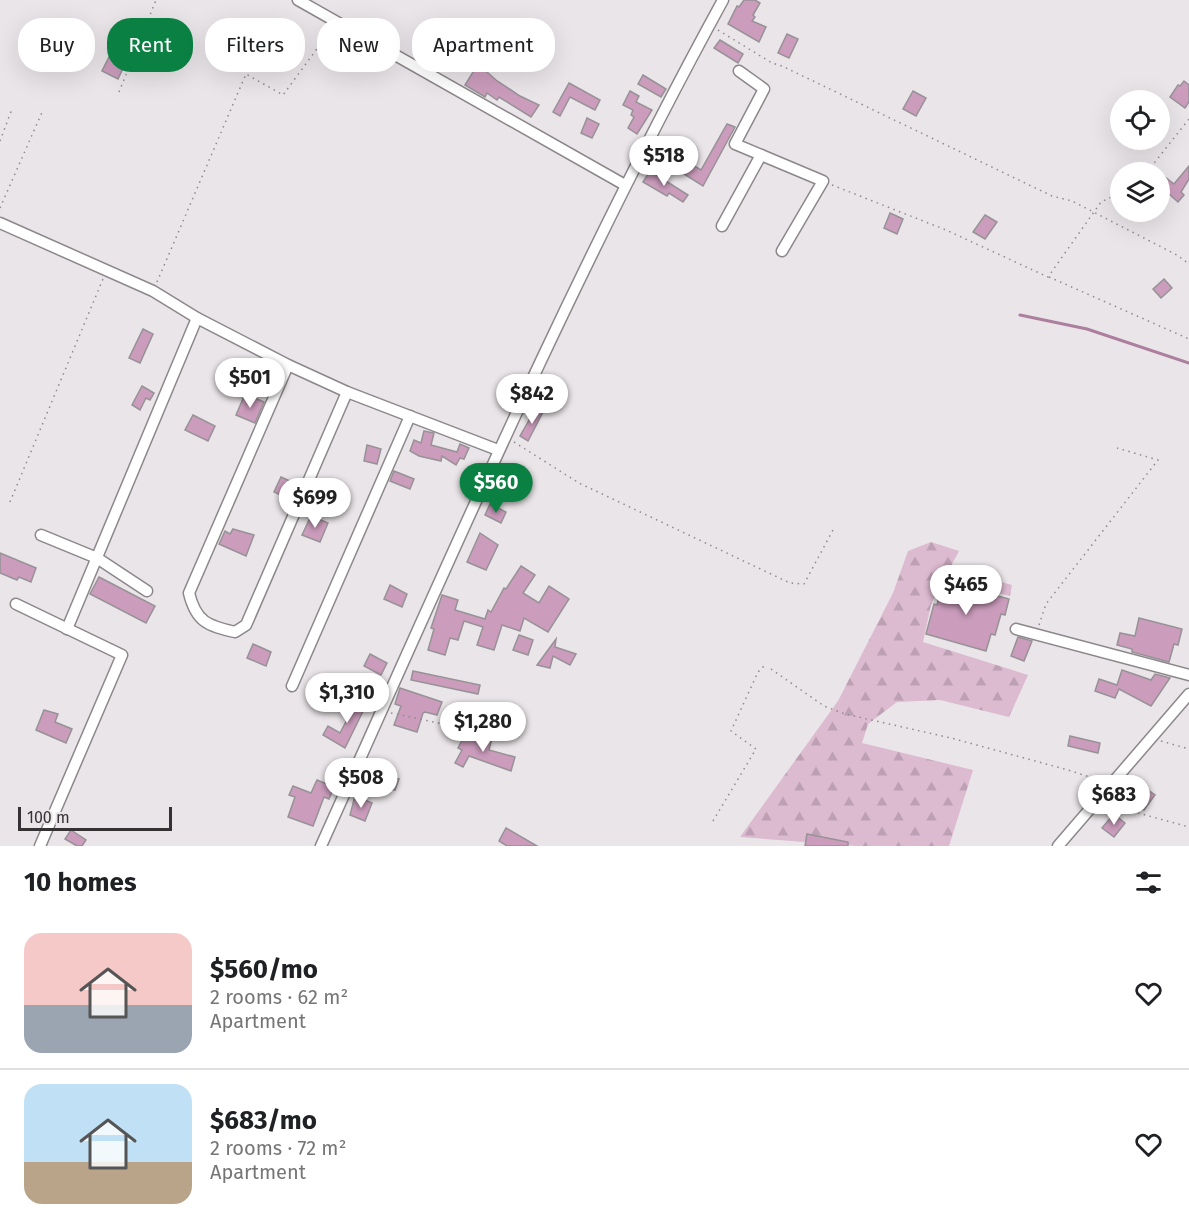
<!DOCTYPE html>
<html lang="en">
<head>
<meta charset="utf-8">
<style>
	:root { --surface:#fff; --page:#f6f6f6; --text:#202124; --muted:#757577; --line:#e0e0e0; --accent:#0b8043 }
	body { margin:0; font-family:"Fira Sans",sans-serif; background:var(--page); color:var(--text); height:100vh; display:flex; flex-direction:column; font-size:22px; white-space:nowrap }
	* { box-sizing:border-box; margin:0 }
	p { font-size:20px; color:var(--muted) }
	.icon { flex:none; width:33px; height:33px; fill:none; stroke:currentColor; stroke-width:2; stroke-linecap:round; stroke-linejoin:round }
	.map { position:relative; height:846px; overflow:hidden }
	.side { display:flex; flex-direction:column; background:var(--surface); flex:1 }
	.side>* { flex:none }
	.hud { position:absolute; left:18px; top:18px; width:600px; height:54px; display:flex; gap:12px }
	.controls { position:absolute; left:1110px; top:90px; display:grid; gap:12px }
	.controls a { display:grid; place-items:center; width:60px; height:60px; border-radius:50%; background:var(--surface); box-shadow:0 6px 24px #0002; font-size:30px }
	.scale { position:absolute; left:18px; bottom:15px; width:154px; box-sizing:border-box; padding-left:6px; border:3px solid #353234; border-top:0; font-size:16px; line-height:21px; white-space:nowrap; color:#353234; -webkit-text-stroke:4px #eae5e8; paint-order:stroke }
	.price { position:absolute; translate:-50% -51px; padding:0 14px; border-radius:21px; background:#fff; color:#222; font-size:20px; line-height:39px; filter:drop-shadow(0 2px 3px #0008) }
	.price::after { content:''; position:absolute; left:50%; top:36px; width:18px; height:14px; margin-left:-9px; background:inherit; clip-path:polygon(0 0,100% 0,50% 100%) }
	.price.selected { background:var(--accent); color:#fff }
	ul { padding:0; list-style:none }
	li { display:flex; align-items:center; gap:18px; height:150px; padding:0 24px }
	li+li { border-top:2px solid var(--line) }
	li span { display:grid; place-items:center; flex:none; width:168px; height:120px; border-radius:18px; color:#555 }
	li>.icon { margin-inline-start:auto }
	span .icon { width:72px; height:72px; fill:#fffc; stroke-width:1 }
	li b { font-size:26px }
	h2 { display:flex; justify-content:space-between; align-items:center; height:72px; padding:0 24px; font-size:26px }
	.chip { padding:0 21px; border-radius:24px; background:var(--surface); box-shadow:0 6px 24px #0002; font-size:21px; line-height:54px }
	.chip.selected { background:var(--accent); color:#fff }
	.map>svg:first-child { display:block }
	.forest { fill:url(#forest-firs) }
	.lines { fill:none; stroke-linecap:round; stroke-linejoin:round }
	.stream { stroke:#ac7f9e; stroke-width:3 }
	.building { fill:#cb9cbc; stroke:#979296; stroke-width:1.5 }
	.minor-casing { stroke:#8c878a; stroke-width:13 }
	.path { stroke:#8e8a8d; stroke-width:1.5; stroke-dasharray:1.5 4.5; stroke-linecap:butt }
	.minor { stroke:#fff; stroke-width:10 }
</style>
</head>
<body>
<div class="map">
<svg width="1189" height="846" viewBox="0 0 1189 846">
	<defs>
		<pattern id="forest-firs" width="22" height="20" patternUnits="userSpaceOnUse" patternTransform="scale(1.5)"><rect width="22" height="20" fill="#dcbad0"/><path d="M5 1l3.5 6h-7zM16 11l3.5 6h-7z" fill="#bda0b3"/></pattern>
	</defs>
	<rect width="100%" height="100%" fill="#eae5e8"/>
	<!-- forest -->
	<polygon class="forest" points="931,542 959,551 950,568 1012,585 1010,596 942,580 931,605 923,642 1028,675 1009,717 940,700 897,702 868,724 862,743 973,770 949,846 857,846 740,837 838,701 893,593 908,551"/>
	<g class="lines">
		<!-- stream -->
		<polyline class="stream" points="1020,315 1087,329 1189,363"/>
	</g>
	<!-- building -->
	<g class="building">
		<polygon points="744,0 755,0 760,3 753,15 755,17 752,21 766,27 759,42 728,24 737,6 739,7"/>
		<polygon points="424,32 430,36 426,43 430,45 424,55 413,48"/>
		<polygon points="787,34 798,39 789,58 778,53"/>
		<polygon points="720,40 743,54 738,63 714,48"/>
		<polygon points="109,57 125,64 118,79 102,71"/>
		<polygon points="478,64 496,80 520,96 539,105 531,117 499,97 497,100 487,93 485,97 465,85"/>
		<polygon points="643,75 666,89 661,97 638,84"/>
		<polygon points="1184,81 1189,85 1189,102 1185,108 1170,97 1178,85 1180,86"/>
		<polygon points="569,83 600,100 595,110 570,97 560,116 553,112"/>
		<polygon points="630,91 639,96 636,102 652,110 637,134 628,128 634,117 631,115 633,110 623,105"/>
		<polygon points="913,91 926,98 916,116 903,109"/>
		<polygon points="587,118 599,124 592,138 581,133"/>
		<polygon points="727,124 735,127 703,186 684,174 691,164 701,170"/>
		<polygon points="1189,166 1189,179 1181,192 1184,195 1178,202 1160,186 1160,173 1174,184"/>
		<polygon points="650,171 688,195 683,202 669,193 667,196 643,182"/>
		<polygon points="890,213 903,219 897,234 884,228"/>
		<polygon points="985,215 997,222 985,239 973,232"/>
		<polygon points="1164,279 1172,288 1161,298 1153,289"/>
		<polygon points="143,329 153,334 140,363 129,358"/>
		<polygon points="142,386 154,393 150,400 146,398 140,410 132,405"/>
		<polygon points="245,394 264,402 255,423 236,415"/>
		<polygon points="536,408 543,412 528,441 520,436"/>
		<polygon points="193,415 215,426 208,441 185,430"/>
		<polygon points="424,431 434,433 431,445 457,452 460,444 469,448 464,459 460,458 456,465 442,456 441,461 419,456 410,451 414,440 421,443"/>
		<polygon points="367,445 381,449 377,464 364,461"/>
		<polygon points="394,471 414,479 410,489 390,481"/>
		<polygon points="281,477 298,485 292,501 274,492"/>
		<polygon points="490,504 506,512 501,523 485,515"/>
		<polygon points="311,516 328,523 320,542 302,535"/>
		<polygon points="233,529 254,535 246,556 219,544 225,531 230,534"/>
		<polygon points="480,533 498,545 486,570 467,562"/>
		<polygon points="0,553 36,568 31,582 19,577 17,580 0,573"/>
		<polygon points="521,566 535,575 523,593 539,603 549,586 569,599 548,632 524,618 520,631 502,625 494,650 477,645 483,627 464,621 458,640 450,638 445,655 428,650 434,629 431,628 442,595 458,600 455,610 485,619 488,610 491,612 504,588 506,589"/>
		<polygon points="99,577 155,606 146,623 90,594"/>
		<polygon points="943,581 1009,599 1005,615 1001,614 995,635 991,634 986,651 926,634 934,604 937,605"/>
		<polygon points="390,585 407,594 402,607 384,599"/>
		<polygon points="1139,618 1182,629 1178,645 1174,644 1169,662 1132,652 1132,649 1117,645 1120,633 1135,636"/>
		<polygon points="519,635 533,640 528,655 513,650"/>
		<polygon points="1018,637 1032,641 1024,661 1011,656"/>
		<polygon points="556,639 555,647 576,654 570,665 553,656 550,668 537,665"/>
		<polygon points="253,644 271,652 266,666 247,658"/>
		<polygon points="370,654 387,663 381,675 364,666"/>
		<polygon points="1122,670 1151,680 1155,674 1170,678 1151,706 1119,689 1115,698 1095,691 1099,679 1117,685"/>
		<polygon points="413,671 480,685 478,694 411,680"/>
		<polygon points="400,688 442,702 437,715 425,712 423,713 417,732 394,725 401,706 395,704"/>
		<polygon points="355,697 367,703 345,748 323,735 328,726 340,733 352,710 349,709"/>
		<polygon points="44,710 58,714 55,722 72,729 66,743 36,730"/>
		<polygon points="466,733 479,740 480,735 492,738 489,750 515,757 511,771 469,756 463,767 455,763 462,750 458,748"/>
		<polygon points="1070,736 1100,743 1098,753 1068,746"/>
		<polygon points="373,759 389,763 386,775 399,779 395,790 374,785 379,770 371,768"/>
		<polygon points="317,780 334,787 329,799 324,797 313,826 288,817 295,797 289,795 293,786 311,793"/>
		<polygon points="1138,783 1155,795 1144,810 1127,797"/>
		<polygon points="355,796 372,803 365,821 350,815"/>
		<polygon points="1114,814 1125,823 1114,837 1102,828"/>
		<polygon points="506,828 537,846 507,846 499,841"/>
		<polygon points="71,830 86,840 82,846 77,846 65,839"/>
		<polygon points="807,834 848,842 848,846 805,846"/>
	</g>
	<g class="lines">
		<defs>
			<g id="minor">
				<polyline points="298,0 625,185"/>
				<polyline points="739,71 764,89 735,144 823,181 782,251"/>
				<polyline points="0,223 153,291 197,318 288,365 347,392 498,450"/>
				<polyline points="722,226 761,155"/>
				<path d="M288,365L189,593C196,622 208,626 235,632L246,625L347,392"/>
				<polyline points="41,535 97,558 147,591"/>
				<polyline points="16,604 122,655 40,846"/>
				<polyline points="67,629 197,318"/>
				<polyline points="1016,629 1189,675"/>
				<polyline points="292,686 410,416"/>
				<path d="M321,846C449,561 573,274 723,0"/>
				<polyline points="1058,846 1189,694"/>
			</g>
		</defs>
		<!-- minor casing -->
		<use href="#minor" class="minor-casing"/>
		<!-- path -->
		<g class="path">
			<polyline points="718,30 772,63 782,66 1052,196 1072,201 1177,255 1189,264"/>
			<polyline points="119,92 156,0"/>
			<polyline points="0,141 12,109"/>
			<polyline points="1147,172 1189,119"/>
			<polyline points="832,185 946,230 1048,277 1101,202 1120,193"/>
			<polyline points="0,208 43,110"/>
			<polyline points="1049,277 1189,339"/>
			<polyline points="157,282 246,74 283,95 330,31"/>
			<polyline points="234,396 252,358"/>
			<polyline points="514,442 579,483 790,583 804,584 833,530"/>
			<polyline points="10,502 103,279"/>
			<polyline points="1039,625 1046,604 1158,460 1117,448"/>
			<polyline points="771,669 824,706 845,714 951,738 1068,770 1099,780"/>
			<polyline points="391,713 476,731"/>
			<polyline points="1161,741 1189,749"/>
			<polyline points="1109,805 1189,827"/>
			<polyline points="713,821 756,749 731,731 758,672 765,665"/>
		</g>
		<!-- minor -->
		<use href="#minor" class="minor"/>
	</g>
</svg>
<div class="controls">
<a><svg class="icon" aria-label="locate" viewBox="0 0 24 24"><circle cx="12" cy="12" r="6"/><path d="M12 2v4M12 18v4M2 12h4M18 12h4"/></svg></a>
<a><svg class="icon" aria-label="layers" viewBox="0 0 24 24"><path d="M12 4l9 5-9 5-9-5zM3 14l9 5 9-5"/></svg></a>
</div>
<div class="scale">100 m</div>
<b class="price" style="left:664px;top:187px">$518</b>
<b class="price" style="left:250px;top:409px">$501</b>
<b class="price" style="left:532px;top:425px">$842</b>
<b class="price selected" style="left:496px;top:514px">$560</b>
<b class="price" style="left:315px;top:529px">$699</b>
<b class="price" style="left:966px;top:616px">$465</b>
<b class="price" style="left:347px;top:724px">$1,310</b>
<b class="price" style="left:483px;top:753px">$1,280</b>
<b class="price" style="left:361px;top:809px">$508</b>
<b class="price" style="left:1114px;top:826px">$683</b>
<div class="hud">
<a class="chip">Buy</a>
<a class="chip selected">Rent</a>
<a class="chip">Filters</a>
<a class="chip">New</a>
<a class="chip">Apartment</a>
</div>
</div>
<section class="side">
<h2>10 homes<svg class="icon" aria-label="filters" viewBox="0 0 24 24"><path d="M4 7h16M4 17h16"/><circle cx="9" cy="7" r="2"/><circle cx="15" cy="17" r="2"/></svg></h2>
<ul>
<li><span style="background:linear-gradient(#f6c9c9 60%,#9aa5b1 0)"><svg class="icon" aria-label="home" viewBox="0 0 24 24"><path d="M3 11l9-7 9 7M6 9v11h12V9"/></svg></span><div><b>$560/mo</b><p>2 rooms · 62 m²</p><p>Apartment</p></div><svg class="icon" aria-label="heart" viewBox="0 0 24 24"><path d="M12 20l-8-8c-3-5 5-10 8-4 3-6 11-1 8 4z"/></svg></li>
<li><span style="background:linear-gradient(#bfe0f5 65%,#b9a48a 0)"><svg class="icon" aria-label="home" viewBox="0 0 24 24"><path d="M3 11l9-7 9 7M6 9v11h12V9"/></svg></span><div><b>$683/mo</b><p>2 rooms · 72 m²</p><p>Apartment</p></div><svg class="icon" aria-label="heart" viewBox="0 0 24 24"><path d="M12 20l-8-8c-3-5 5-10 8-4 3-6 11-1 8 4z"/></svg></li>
</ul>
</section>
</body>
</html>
